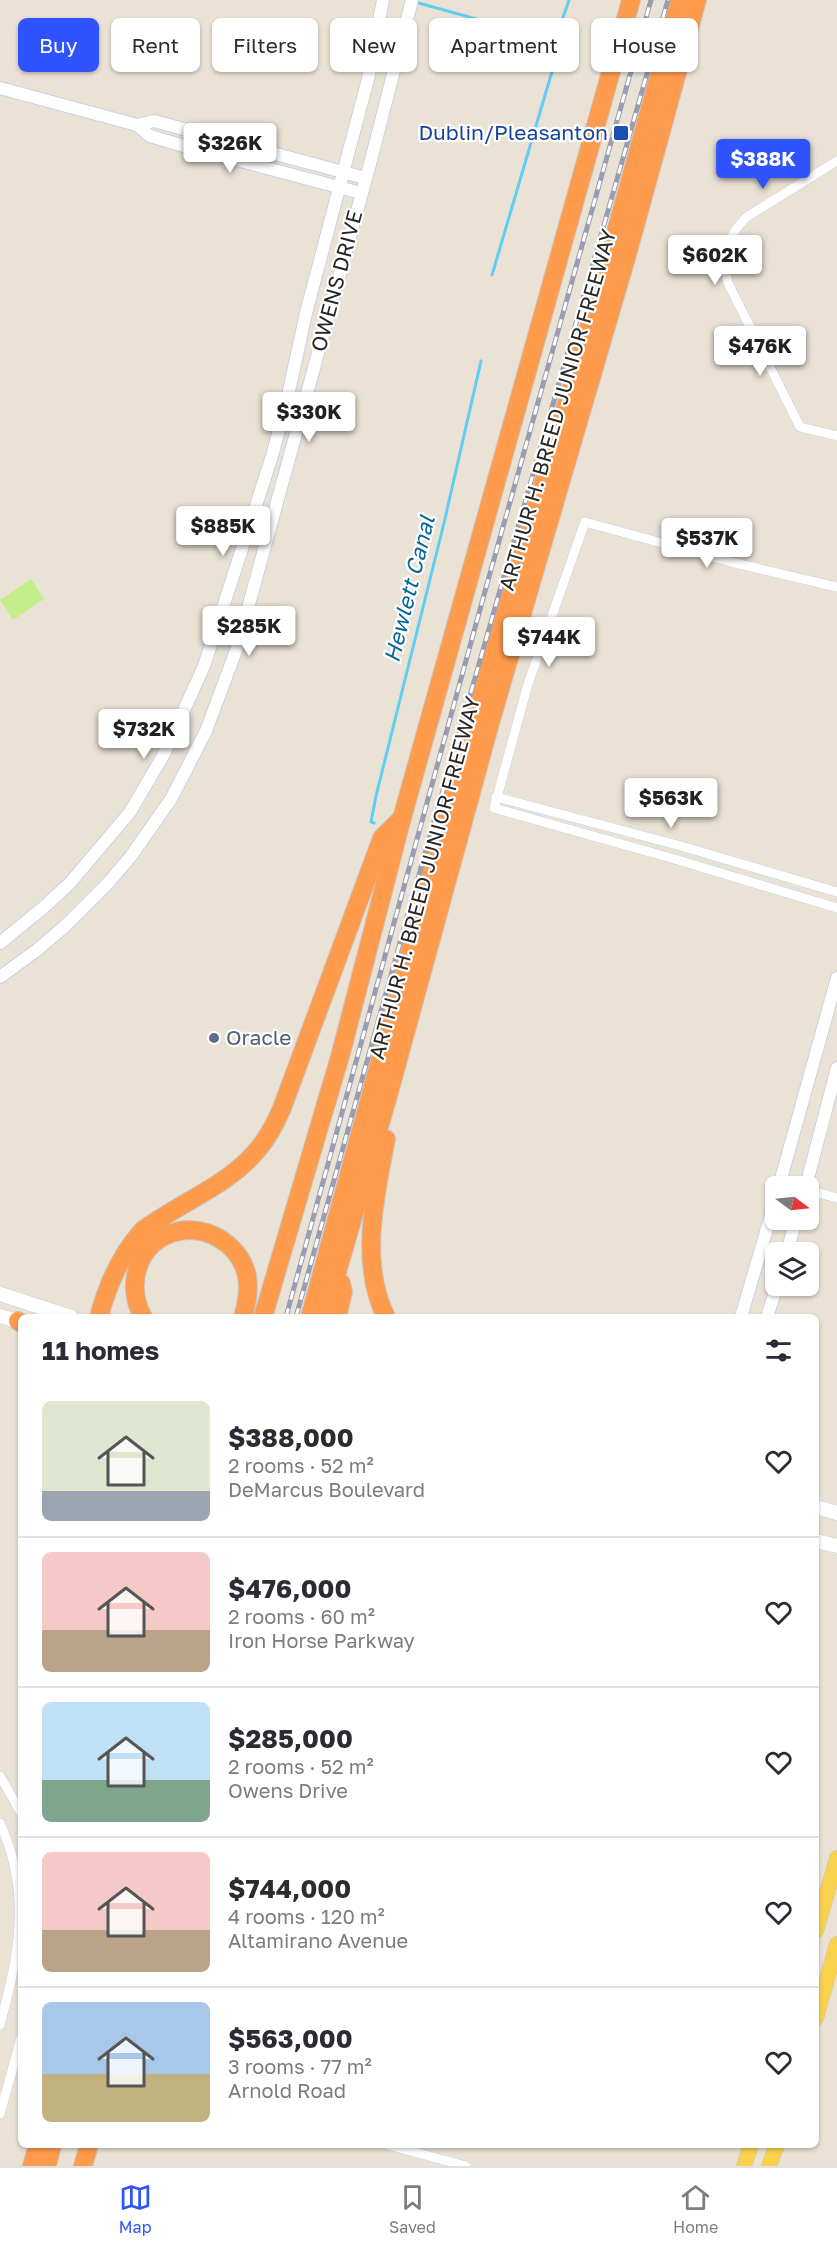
<!DOCTYPE html>
<html lang="en">
<head>
<meta charset="utf-8">
<style>
	:root { --surface:#fff; --page:#f7f7f7; --text:#2b2b33; --muted:#7c7c81; --line:#e1e1e2; --accent:#2f54ff }
	body { margin:0; font-family:"Golos Text",sans-serif; background:var(--page); color:var(--text); height:100vh; display:flex; flex-direction:column; font-size:22px; white-space:nowrap }
	* { box-sizing:border-box; margin:0 }
	p { font-size:20px; color:var(--muted) }
	.icon { flex:none; width:33px; height:33px; fill:none; stroke:currentColor; stroke-width:2; stroke-linecap:round; stroke-linejoin:round }
	.map { position:relative; flex:1; overflow:hidden }
	.panel { position:absolute; left:18px; top:1314px; width:801px; height:834px; display:flex; flex-direction:column; background:var(--surface); border-radius:9px; box-shadow:0 2px 4px #0004 }
	.panel>* { flex:none }
	.hud { position:absolute; left:18px; top:18px; width:801px; height:54px; display:flex; gap:12px }
	.needle { width:39px; rotate:105deg }
	.buttons { position:absolute; left:765px; top:1176px; display:grid; gap:12px }
	.buttons a { display:grid; place-items:center; width:54px; height:54px; border-radius:9px; background:var(--surface); box-shadow:0 2px 4px #0004; font-size:30px }
	.price { position:absolute; translate:-50% -51px; padding:0 14px; border-radius:6px; background:#fff; color:#222; font-size:20px; line-height:39px; filter:drop-shadow(0 2px 3px #0008) }
	.price::after { content:''; position:absolute; left:50%; top:36px; width:18px; height:14px; margin-left:-9px; background:inherit; clip-path:polygon(0 0,100% 0,50% 100%) }
	.price.active { background:var(--accent); color:#fff }
	ul { padding:0; list-style:none }
	li { display:flex; align-items:center; gap:18px; height:150px; padding:0 24px }
	li+li { border-top:2px solid var(--line) }
	li span { display:grid; place-items:center; flex:none; width:168px; height:120px; border-radius:9px; color:#555 }
	li>.icon { margin-inline-start:auto }
	span .icon { width:72px; height:72px; fill:#fffc; stroke-width:1 }
	li b { font-size:26px }
	h2 { display:flex; justify-content:space-between; align-items:center; height:72px; padding:0 24px; font-size:26px }
	.chip { padding:0 21px; border-radius:9px; background:var(--surface); box-shadow:0 2px 4px #0004; font-size:21px; line-height:54px }
	.chip.active { background:var(--accent); color:#fff }
	.tabs { display:flex; justify-content:space-around; align-items:center; height:84px; border-top:2px solid var(--line); background:var(--surface); font-size:16px; color:var(--muted) }
	.tabs a { display:grid; justify-items:center; gap:3px }
	.tabs .active { color:var(--accent) }
	.map>svg:first-child { display:block }
	.pitch { fill:#c3ee89 }
	.lines { fill:none; stroke-linecap:round; stroke-linejoin:round }
	.stream { stroke:#61cdf5; stroke-width:3 }
	.minor-casing { stroke:#ccd0e1; stroke-width:10 }
	.tertiary-casing { stroke:#ccd0e1; stroke-width:14 }
	.secondary-casing { stroke:#ccd0e1; stroke-width:15 }
	.primary-casing { stroke:#c7c7c7; stroke-width:16 }
	.motorway-casing { stroke:#c7c7c7; stroke-width:20 }
	.minor { stroke:#fff; stroke-width:9 }
	.tertiary { stroke:#fff; stroke-width:12 }
	.secondary { stroke:#fff; stroke-width:14 }
	.primary { stroke:#f9d24d; stroke-width:15 }
	.motorway { stroke:#ff9b4d; stroke-width:18 }
	.rail-casing { stroke:#999db3; stroke-width:5 }
	.rail { stroke:#fff; stroke-width:3; stroke-dasharray:9; stroke-linecap:butt }
	.transit-dot { fill:#1a4fb4; stroke:#fff; stroke-width:2 }
	.service-dot { fill:#5c6f8a; stroke:#fff; stroke-width:2 }
	.labels { text-anchor:middle; stroke-width:4.5; stroke-linejoin:round; paint-order:stroke }
	.transit-label { font-size:21px; fill:#164399; stroke:#fff; text-anchor:end }
	.street-label { font-size:21px; fill:#262626; stroke:#fff }
	.service-label { font-size:21px; fill:#4e5e75; stroke:#fff; text-anchor:start }
	.water-label { font-size:22px; font-style:italic; fill:#05679c; stroke:#fff }
</style>
</head>
<body>
<div class="map">
<svg width="837" height="2166" viewBox="0 0 837 2166">
	<rect width="100%" height="100%" fill="#ebe2d6"/>
	<!-- pitch -->
	<polygon class="pitch" points="31,579 44,599 13,620 0,600"/>
	<g class="lines">
		<!-- stream -->
		<g class="stream">
			<path d="M415,2L542,37C561,31 563,18 569,0"/>
			<polyline points="492,275 561,41 553,33"/>
			<polyline points="374,823 371,822 376,796 444,523 481,361"/>
		</g>
		<defs>
			<g id="minor">
				<path d="M837,161L748,216C728,234 721,257 728,283L800,427L837,436"/>
				<polyline points="837,587 731,562 585,522 528,684 494,808 678,860 837,908"/>
				<polyline points="496,797 681,846 837,892"/>
				<polyline points="780,1181 798,1186"/>
				<polyline points="808,1190 837,1198"/>
				<polyline points="0,1776 21,1813"/>
				<path d="M0,1823C32,1894 19,1954 0,2025"/>
				<polyline points="0,2114 21,2038"/>
				<polyline points="388,2145 466,2166"/>
			</g>
			<g id="tertiary">
				<polyline points="0,88 137,125 150,136 184,146 361,193"/>
				<polyline points="137,125 154,121 365,178"/>
				<polyline points="0,943 44,907 70,883 130,812 164,754 204,666 272,456 287,400 306,313 368,79 383,0"/>
				<polyline points="0,977 37,950 64,927 110,881 131,856 171,799 206,731 237,648 370,164 412,0"/>
				<polyline points="779,1186 837,978"/>
				<polyline points="806,1186 837,1068"/>
				<polyline points="787,1252 796,1220"/>
				<polyline points="741,1317 776,1198"/>
				<polyline points="767,1317 777,1286"/>
			</g>
			<g id="secondary">
				<polyline points="0,1294 71,1317"/>
				<polyline points="0,1316 21,1322"/>
				<polyline points="816,1507 837,1513"/>
				<polyline points="816,1541 837,1546"/>
			</g>
			<g id="primary">
				<polyline points="816,1931 837,1858"/>
				<polyline points="816,2018 837,1944"/>
				<polyline points="744,2166 751,2145"/>
				<polyline points="769,2166 777,2145"/>
			</g>
			<g id="motorway">
				<path d="M386,1139C375,1197 359,1262 386,1317"/>
				<path d="M99,1317C107,1286 121,1255 142,1231C180,1202 229,1186 259,1148C269,1136 276,1122 282,1108L382,838L402,818"/>
				<path d="M143,1317C126,1287 136,1245 172,1233C203,1222 240,1243 247,1276C249,1289 247,1304 243,1317"/>
				<polyline points="263,1317 341,1053 402,818 631,0"/>
				<polyline points="310,1317 453,794 606,268 680,0"/>
				<polyline points="324,1317 388,1096 492,716 627,255 697,0"/>
				<polyline points="337,1317 343,1292 341,1283"/>
				<polyline points="18,1321 21,1323"/>
				<polyline points="32,2166 38,2145"/>
				<polyline points="47,2166 52,2145"/>
				<polyline points="83,2166 89,2145"/>
			</g>
		</defs>
		<!-- minor casing -->
		<use href="#minor" class="minor-casing"/>
		<!-- tertiary casing -->
		<use href="#tertiary" class="tertiary-casing"/>
		<!-- secondary casing -->
		<use href="#secondary" class="secondary-casing"/>
		<!-- primary casing -->
		<use href="#primary" class="primary-casing"/>
		<!-- motorway casing -->
		<use href="#motorway" class="motorway-casing"/>
		<!-- minor -->
		<use href="#minor" class="minor"/>
		<!-- tertiary -->
		<use href="#tertiary" class="tertiary"/>
		<!-- secondary -->
		<use href="#secondary" class="secondary"/>
		<!-- primary -->
		<use href="#primary" class="primary"/>
		<!-- motorway -->
		<use href="#motorway" class="motorway"/>
		<defs>
			<g id="rail">
				<polyline points="286,1317 487,584 651,0"/>
				<polyline points="296,1317 413,896 668,0"/>
			</g>
		</defs>
		<!-- rail casing -->
		<use href="#rail" class="rail-casing"/>
		<!-- rail -->
		<use href="#rail" class="rail"/>
	</g>
	<!-- markers -->
	<rect class="transit-dot" x="613" y="125" width="16" height="16" rx="3"/>
	<circle class="service-dot" cx="214" cy="1038" r="6"/>
	<g class="labels">
		<!-- transit labels -->
		<g class="transit-label">
			<text x="608" y="140">Dublin/Pleasanton</text>
		</g>
		<!-- street labels -->
		<g class="street-label">
			<text transform="translate(337 281) rotate(-75)" y="7">OWENS DRIVE</text>
			<text transform="translate(558 410) rotate(-74)" y="7">ARTHUR H. BREED JUNIOR FREEWAY</text>
			<text transform="translate(425 878) rotate(-75)" y="7">ARTHUR H. BREED JUNIOR FREEWAY</text>
		</g>
		<!-- service labels -->
		<g class="service-label">
			<text x="226" y="1045">Oracle</text>
		</g>
		<!-- water labels -->
		<g class="water-label">
			<text transform="translate(409 589) rotate(-76)" y="8">Hewlett Canal</text>
		</g>
	</g>
</svg>
<div class="buttons">
<a><svg class="needle" viewBox="-14 -14 28 28"><path d="M0-13l5 13h-10z" fill="#e53935"/><path d="M0 13l5-13h-10z" fill="#7c7c81"/></svg></a>
<a><svg class="icon" aria-label="layers" viewBox="0 0 24 24"><path d="M12 4l9 5-9 5-9-5zM3 14l9 5 9-5"/></svg></a>
</div>
<b class="price" style="left:230px;top:174px">$326K</b>
<b class="price active" style="left:763px;top:190px">$388K</b>
<b class="price" style="left:715px;top:286px">$602K</b>
<b class="price" style="left:760px;top:377px">$476K</b>
<b class="price" style="left:309px;top:443px">$330K</b>
<b class="price" style="left:223px;top:557px">$885K</b>
<b class="price" style="left:707px;top:569px">$537K</b>
<b class="price" style="left:249px;top:657px">$285K</b>
<b class="price" style="left:549px;top:668px">$744K</b>
<b class="price" style="left:144px;top:760px">$732K</b>
<b class="price" style="left:671px;top:829px">$563K</b>
<div class="hud">
<a class="chip active">Buy</a>
<a class="chip">Rent</a>
<a class="chip">Filters</a>
<a class="chip">New</a>
<a class="chip">Apartment</a>
<a class="chip">House</a>
</div>
<section class="panel">
<h2>11 homes<svg class="icon" aria-label="filters" viewBox="0 0 24 24"><path d="M4 7h16M4 17h16"/><circle cx="9" cy="7" r="2"/><circle cx="15" cy="17" r="2"/></svg></h2>
<ul>
<li><span style="background:linear-gradient(#dfe7d0 75%,#9aa5b1 0)"><svg class="icon" aria-label="home" viewBox="0 0 24 24"><path d="M3 11l9-7 9 7M6 9v11h12V9"/></svg></span><div><b>$388,000</b><p>2 rooms · 52 m²</p><p>DeMarcus Boulevard</p></div><svg class="icon" aria-label="heart" viewBox="0 0 24 24"><path d="M12 20l-8-8c-3-5 5-10 8-4 3-6 11-1 8 4z"/></svg></li>
<li><span style="background:linear-gradient(#f6c9c9 65%,#b9a48a 0)"><svg class="icon" aria-label="home" viewBox="0 0 24 24"><path d="M3 11l9-7 9 7M6 9v11h12V9"/></svg></span><div><b>$476,000</b><p>2 rooms · 60 m²</p><p>Iron Horse Parkway</p></div><svg class="icon" aria-label="heart" viewBox="0 0 24 24"><path d="M12 20l-8-8c-3-5 5-10 8-4 3-6 11-1 8 4z"/></svg></li>
<li><span style="background:linear-gradient(#bfe0f5 65%,#7fa58c 0)"><svg class="icon" aria-label="home" viewBox="0 0 24 24"><path d="M3 11l9-7 9 7M6 9v11h12V9"/></svg></span><div><b>$285,000</b><p>2 rooms · 52 m²</p><p>Owens Drive</p></div><svg class="icon" aria-label="heart" viewBox="0 0 24 24"><path d="M12 20l-8-8c-3-5 5-10 8-4 3-6 11-1 8 4z"/></svg></li>
<li><span style="background:linear-gradient(#f6c9c9 65%,#b9a48a 0)"><svg class="icon" aria-label="home" viewBox="0 0 24 24"><path d="M3 11l9-7 9 7M6 9v11h12V9"/></svg></span><div><b>$744,000</b><p>4 rooms · 120 m²</p><p>Altamirano Avenue</p></div><svg class="icon" aria-label="heart" viewBox="0 0 24 24"><path d="M12 20l-8-8c-3-5 5-10 8-4 3-6 11-1 8 4z"/></svg></li>
<li><span style="background:linear-gradient(#a9c7e8 60%,#c2b280 0)"><svg class="icon" aria-label="home" viewBox="0 0 24 24"><path d="M3 11l9-7 9 7M6 9v11h12V9"/></svg></span><div><b>$563,000</b><p>3 rooms · 77 m²</p><p>Arnold Road</p></div><svg class="icon" aria-label="heart" viewBox="0 0 24 24"><path d="M12 20l-8-8c-3-5 5-10 8-4 3-6 11-1 8 4z"/></svg></li>
</ul>
</section>
</div>
<nav class="tabs">
<a class="active"><svg class="icon" aria-label="map" viewBox="0 0 24 24"><path d="M3 6l6-2 6 2 6-2v14l-6 2-6-2-6 2zM9 4v14M15 6v14"/></svg>Map</a>
<a><svg class="icon" aria-label="saved" viewBox="0 0 24 24"><path d="M7 4h10v16l-5-4-5 4z"/></svg>Saved</a>
<a><svg class="icon" aria-label="home" viewBox="0 0 24 24"><path d="M3 11l9-7 9 7M6 9v11h12V9"/></svg>Home</a>
</nav>
</body>
</html>
